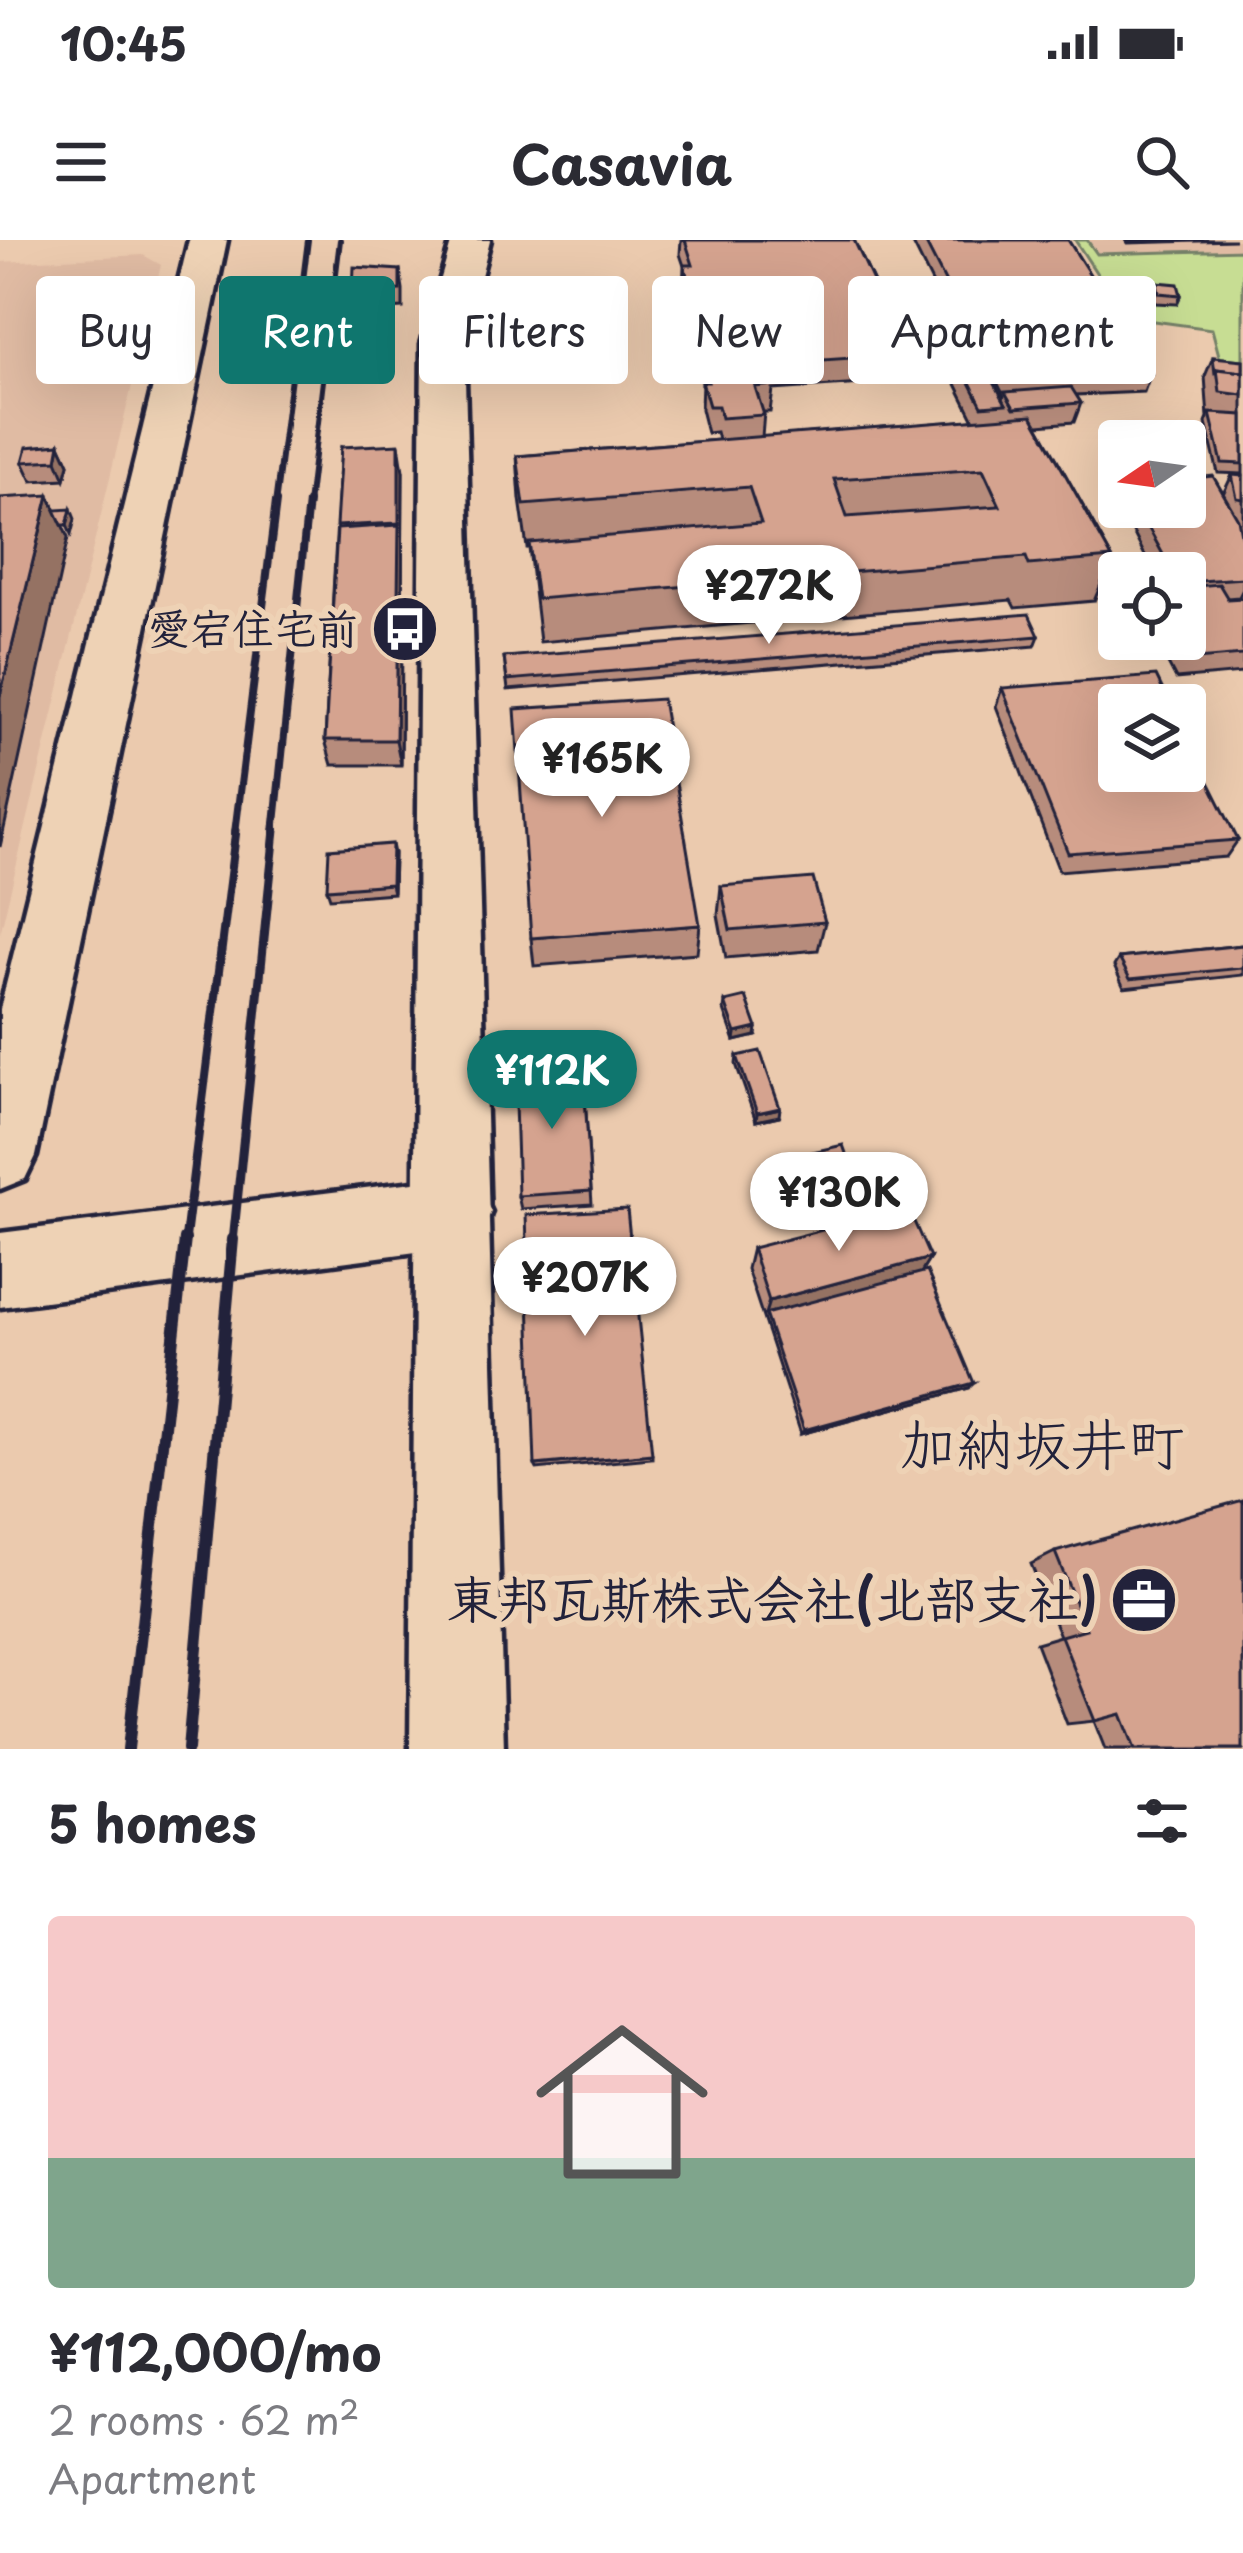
<!DOCTYPE html>
<html lang="en">
<head>
<meta charset="utf-8">
<style>
	:root { --surface:#fff; --page:#f2f2f3; --text:#2b2b33; --muted:#7c7c81; --accent:#0f766e }
	body { margin:0; font-family:"Playpen Sans","Klee One",sans-serif; background:var(--page); color:var(--text); height:100vh; display:flex; flex-direction:column; font-size:45px; white-space:nowrap }
	* { box-sizing:border-box; margin:0 }
	p { font-size:39px; color:var(--muted) }
	.icon { flex:none; width:66px; height:66px; fill:none; stroke:currentColor; stroke-width:2; stroke-linecap:round; stroke-linejoin:round }
	.map { position:relative; height:1509px; overflow:hidden }
	.side { display:flex; flex-direction:column; background:var(--surface); flex:1 }
	.side>* { flex:none }
	.top-card { position:absolute; left:36px; top:36px; width:1173px; height:108px; display:flex; gap:24px }
	.needle { width:78px; rotate:257deg }
	.fabs { position:absolute; left:1098px; top:180px; display:grid; gap:24px }
	.fabs a { display:grid; place-items:center; width:108px; height:108px; border-radius:12px; background:var(--surface); box-shadow:0 12px 48px #0002; font-size:60px }
	.price { position:absolute; translate:-50% -102px; padding:0 27px; border-radius:42px; background:#fff; color:#222; font-size:39px; line-height:78px; filter:drop-shadow(0 3px 6px #0008) }
	.price::after { content:''; position:absolute; left:50%; top:72px; width:36px; height:27px; margin-left:-18px; background:inherit; clip-path:polygon(0 0,100% 0,50% 100%) }
	.price.on { background:var(--accent); color:#fff }
	ul { padding:0; list-style:none }
	li { display:grid; align-content:center; gap:24px; height:636px; padding:0 48px }
	li span { display:grid; place-items:center; height:372px; border-radius:12px; color:#555 }
	li>.icon { margin-inline-start:auto }
	span .icon { width:216px; height:216px; fill:#fffc; stroke-width:1 }
	li b { font-size:51px }
	h2 { display:flex; justify-content:space-between; align-items:center; height:144px; padding:0 48px; font-size:51px }
	.tag { padding:0 42px; border-radius:12px; background:var(--surface); box-shadow:0 12px 48px #0002; font-size:42px; line-height:108px }
	.tag.on { background:var(--accent); color:#fff }
	.status { display:flex; justify-content:space-between; align-items:center; height:84px; padding:0 60px; background:var(--surface); direction:ltr }
	.status svg { height:33px; fill:currentColor }
	header { display:flex; justify-content:space-between; align-items:center; height:156px; padding:0 48px; background:var(--surface); font-size:54px; font-weight:700 }
	.map>svg:first-child { display:block }
	.built { fill:#e0bba3 }
	.green { fill:#c7dd93; stroke:#748067; stroke-width:3 }
	.lines { fill:none; stroke-linecap:round; stroke-linejoin:round }
	.minor-casing { stroke:#22223b; stroke-width:9 }
	.tertiary-casing { stroke:#22223b; stroke-width:9 }
	.minor { fill:#eed2b5; fill-rule:evenodd }
	.tertiary { fill:#eed2b5; fill-rule:evenodd }
	.rail-far3 { stroke:#22223b; stroke-width:6 }
	.rail-far2 { stroke:#22223b; stroke-width:8 }
	.rail-far1 { stroke:#22223b; stroke-width:9 }
	.rail { stroke:#22223b; stroke-width:12 }
	.wall { fill:#b78c7b; stroke:#22223b; stroke-width:3 }
	.shaded-wall { fill:#957264; stroke:#22223b; stroke-width:3 }
	.building { fill:#d5a38f; stroke:#22223b; stroke-width:3; fill-rule:evenodd }
	.labels { text-anchor:middle; stroke-width:12; stroke-linejoin:round; paint-order:stroke }
	.poi-label { font-size:42px; font-weight:bold; fill:#22223b; stroke:#eed2b5; text-anchor:end }
	.near-poi-label { font-size:51px; font-weight:bold; fill:#22223b; stroke:#eed2b5; text-anchor:end }
	.near-quarter-label { font-size:57px; fill:#22223b; stroke:#eed2b5 }
</style>
</head>
<body>
<div class="status"><b>10:45</b><svg viewBox="0 0 49 12"><path d="M0 12V9h3v3zM5 12V6h3v6zM10 12V3h3v9zM15 12V0h3v12zM26 1h20v11H26zM47 4h2v5h-2z"/></svg></div>
<header><svg class="icon" aria-label="menu" viewBox="0 0 24 24"><path d="M4 6h16M4 12h16M4 18h16"/></svg>Casavia<svg class="icon" aria-label="search" viewBox="0 0 24 24"><circle cx="10" cy="10" r="6"/><path d="M15 15l6 6"/></svg></header>
<div class="map">
<svg width="1243" height="1509" viewBox="0 0 1243 1509">
	<rect width="100%" height="100%" fill="#ebcaae"/>
	<filter id="ink" filterUnits="userSpaceOnUse"><feTurbulence type="fractalNoise" baseFrequency=".00833" numOctaves="2"/><feDisplacementMap in="SourceGraphic" scale="24" xChannelSelector="R" yChannelSelector="G"/><feConvolveMatrix kernelMatrix="1 2 1 2 8 2 1 2 1" color-interpolation-filters="sRGB"/></filter>
	<g filter="url(#ink)">
		<!-- built -->
		<g class="built">
			<polygon points="1087,0 1243,0 1243,10 1097,14"/>
			<polygon points="143,15 161,25 0,694 0,22"/>
		</g>
		<!-- green -->
		<polygon class="green" points="1075,0 1087,0 1097,14 1243,10 1243,127 1221,123 1212,89 1125,77"/>
		<g class="lines">
			<defs>
				<g id="minor">
					<polygon points="189,0 227,0 36,916 25,939 0,949 0,769"/>
					<polygon points="454,937 480,948 491,972 480,996 454,1007 0,1067 0,993"/>
				</g>
				<polygon id="tertiary" points="452,0 490,0 464,104 504,1509 410,1509 422,104"/>
			</defs>
			<!-- minor casing -->
			<use href="#minor" class="minor-casing"/>
			<!-- tertiary casing -->
			<use href="#tertiary" class="tertiary-casing"/>
			<!-- minor -->
			<use href="#minor" class="minor"/>
			<!-- tertiary -->
			<use href="#tertiary" class="tertiary"/>
			<!-- rail-far3 -->
			<g class="rail-far3">
				<polyline points="275,265 308,0"/>
				<polyline points="308,265 340,0"/>
			</g>
			<!-- rail-far2 -->
			<g class="rail-far2">
				<polyline points="235,593 276,262"/>
				<polyline points="274,593 308,262"/>
			</g>
			<!-- rail-far1 -->
			<g class="rail-far1">
				<polyline points="185,1002 236,590"/>
				<polyline points="233,1002 275,590"/>
			</g>
			<!-- rail -->
			<g class="rail">
				<polyline points="128,1509 185,999"/>
				<polyline points="188,1509 233,999"/>
			</g>
		</g>
		<!-- wall -->
		<g class="wall">
			<polygon points="681,0 854,0 899,97 894,124 880,125 877,143 773,150 770,172 764,172 762,197 974,180 956,144 961,125 1003,159 1004,156 984,116 969,117 911,0 1068,0 1116,76 1115,80 1151,133 1144,152 1076,155 1081,163 1074,182 1038,185 1112,318 1094,361 1015,368 1011,360 540,402 529,308 527,308 520,259 517,216 718,200 716,192 707,193 701,169 702,142 706,142 706,134 741,132 736,115 702,118 683,51 684,26 680,14"/>
			<polygon points="1126,0 1235,0 1128,3"/>
			<polygon points="400,30 403,49 403,68 356,71 353,52"/>
			<polygon points="1157,42 1181,55 1177,64 1155,63 1153,52"/>
			<polygon points="888,51 944,83 942,93 901,96 886,61"/>
			<polygon points="906,101 933,122 931,132 914,133 904,111"/>
			<polygon points="1213,117 1243,120 1243,234 1218,233 1206,183 1208,178 1205,136"/>
			<polygon points="60,204 69,224 65,239 32,241 23,222"/>
			<polygon points="341,207 403,231 401,525 332,525 325,500"/>
			<polygon points="1232,235 1243,236 1243,349 1239,357 1227,358 1243,358 1243,433 1176,439 1155,399 1185,399 1185,333 1154,333 1122,271 1123,267 1185,267 1223,254"/>
			<polygon points="1039,396 1035,406 508,450 504,417"/>
			<polygon points="1002,448 1238,600 1226,617 1059,631 996,466"/>
			<polygon points="394,614 393,653 330,658 327,649"/>
			<polygon points="721,646 825,682 818,710 726,718 718,675"/>
			<polygon points="700,685 697,713 534,726 531,698"/>
			<polygon points="1243,705 1243,735 1124,748 1114,726 1119,718"/>
			<polygon points="725,762 756,796 735,801 724,770"/>
			<polygon points="737,816 779,876 756,881 736,824"/>
			<polygon points="583,826 592,964 521,969 518,956"/>
			<polygon points="799,915 857,958 814,969 797,922"/>
			<polygon points="752,1008 930,1018 921,1032 969,1148 801,1194 747,1029"/>
			<polygon points="652,1214 652,1218 537,1229 535,1225"/>
			<polygon points="1055,1312 1243,1509 1105,1509 1094,1481 1067,1484 1036,1403 1060,1396 1031,1324"/>
		</g>
		<!-- shaded-wall -->
		<g class="shaded-wall">
			<polygon points="60,204 69,224 65,239 57,220"/>
			<polygon points="399,204 403,231 401,525 396,500"/>
			<polygon points="49,255 68,298 0,607 0,456"/>
			<polygon points="71,269 75,279 71,295 67,285"/>
			<polygon points="392,604 394,614 393,653 391,644"/>
			<polygon points="757,788 756,796 735,801 736,793"/>
			<polygon points="780,868 779,876 756,881 757,873"/>
			<polygon points="860,952 857,958 814,969 816,962"/>
			<polygon points="930,1018 918,1038 765,1074 769,1061"/>
			<polygon points="974,1143 969,1148 801,1194 804,1190"/>
		</g>
		<!-- building -->
		<g class="building">
			<polygon points="685,0 854,0 899,97 874,99 882,116 750,125 738,89 703,91 684,25 693,25"/>
			<polygon points="924,0 1068,0 1116,76 1109,76 1120,84 1151,133 1010,138 989,97 974,98"/>
			<polygon points="354,27 400,30 400,50 353,52"/>
			<polygon points="1157,42 1178,44 1181,55 1159,53"/>
			<polygon points="927,49 944,83 903,86 888,51"/>
			<polygon points="923,100 933,122 916,123 906,101"/>
			<polygon points="1213,117 1243,120 1243,132 1217,129 1215,134"/>
			<polygon points="984,124 1006,164 982,166 961,125"/>
			<polygon points="1217,129 1243,132 1243,155 1220,152"/>
			<polygon points="768,130 773,145 755,147 764,175 721,178 718,166 709,166 702,142 708,142 706,134"/>
			<polygon points="1071,147 1081,163 1014,168 1005,152"/>
			<polygon points="1210,173 1243,175 1243,224 1222,223"/>
			<path d="M1032,175L1112,318L1029,325L1026,317L537,359L529,303L761,283L749,247L524,265L517,216ZM983,229L1000,266L847,277L834,239Z"/>
			<polygon points="60,204 57,220 23,222 27,207"/>
			<polygon points="399,204 399,283 336,286 341,207"/>
			<polygon points="1232,235 1243,236 1243,259 1237,258"/>
			<polygon points="1213,236 1238,279 1243,306 1243,338 1200,341 1186,317 1165,318 1137,267 1185,267 1185,239"/>
			<polygon points="49,255 0,456 0,258"/>
			<polygon points="71,269 67,285 62,285 55,270"/>
			<polygon points="399,285 396,500 325,500 337,289"/>
			<polygon points="1219,344 1228,359 1243,358 1243,415 1186,420 1175,399 1185,399 1185,347"/>
			<polygon points="1029,374 1039,396 507,440 504,417"/>
			<polygon points="1156,436 1170,465 1119,465 1119,531 1185,531 1185,494 1238,600 1068,613 1002,448"/>
			<polygon points="662,459 700,685 531,698 515,469"/>
			<polygon points="392,604 391,644 327,649 329,609"/>
			<polygon points="813,638 825,682 730,690 721,646"/>
			<polygon points="1243,705 1243,728 1130,739 1119,718"/>
			<polygon points="746,757 757,788 736,793 725,762"/>
			<polygon points="760,811 780,868 757,873 737,816"/>
			<polygon points="583,826 591,951 518,956 514,832"/>
			<polygon points="843,905 860,952 816,962 799,915"/>
			<polygon points="908,968 930,1018 769,1061 752,1008"/>
			<polygon points="627,969 652,1214 535,1225 526,975"/>
			<polygon points="927,1031 974,1143 804,1190 765,1074"/>
			<polygon points="1243,1260 1243,1509 1135,1509 1121,1474 1095,1481 1061,1396 1086,1389 1055,1312"/>
		</g>
	</g>
	<!-- icons -->
	<defs>
		<symbol id="bus-disc" viewBox="-11 -11 22 22"><circle r="9.5" fill="#22223b" stroke="#eed2b5"/><path d="M-5-6H5V4H4V6H2V4H-2V6H-4V4H-5ZM-3.5-4V0h7V-4ZM-3.5 1.2v1.5H-2V1.2ZM2 1.2v1.5H3.5V1.2Z" fill="#fff"/></symbol>
		<symbol id="office-disc" viewBox="-11 -11 22 22"><circle r="9.5" fill="#22223b" stroke="#eed2b5"/><path d="M-6-3h4V-5.5h4V-3h4V5H-6ZM-1-4.5V-3h2v-1.5ZM-6 0V1H6V0Z" fill="#fff"/></symbol>
	</defs>
	<g fill-rule="evenodd">
		<use href="#bus-disc" x="367" y="351" width="76" height="76"/>
		<use href="#office-disc" x="1106" y="1322" width="76" height="76"/>
	</g>
	<g class="labels">
		<!-- poi labels -->
		<g class="poi-label">
			<text x="358" y="404">愛宕住宅前</text>
		</g>
		<!-- near-poi labels -->
		<g class="near-poi-label">
			<text x="1098" y="1378">東邦瓦斯株式会社(北部支社)</text>
		</g>
		<!-- near-quarter labels -->
		<g class="near-quarter-label">
			<text x="1042" y="1225">加納坂井町</text>
		</g>
	</g>
</svg>
<div class="fabs">
<a><svg class="needle" viewBox="-14 -14 28 28"><path d="M0-13l5 13h-10z" fill="#e53935"/><path d="M0 13l5-13h-10z" fill="#7c7c81"/></svg></a>
<a><svg class="icon" aria-label="locate" viewBox="0 0 24 24"><circle cx="12" cy="12" r="6"/><path d="M12 2v4M12 18v4M2 12h4M18 12h4"/></svg></a>
<a><svg class="icon" aria-label="layers" viewBox="0 0 24 24"><path d="M12 4l9 5-9 5-9-5zM3 14l9 5 9-5"/></svg></a>
</div>
<b class="price" style="left:769px;top:407px">¥272K</b>
<b class="price" style="left:602px;top:580px">¥165K</b>
<b class="price on" style="left:552px;top:892px">¥112K</b>
<b class="price" style="left:839px;top:1014px">¥130K</b>
<b class="price" style="left:585px;top:1099px">¥207K</b>
<div class="top-card">
<a class="tag">Buy</a>
<a class="tag on">Rent</a>
<a class="tag">Filters</a>
<a class="tag">New</a>
<a class="tag">Apartment</a>
</div>
</div>
<section class="side">
<h2>5 homes<svg class="icon" aria-label="filters" viewBox="0 0 24 24"><path d="M4 7h16M4 17h16"/><circle cx="9" cy="7" r="2"/><circle cx="15" cy="17" r="2"/></svg></h2>
<ul>
<li><span style="background:linear-gradient(#f6c9c9 65%,#7fa58c 0)"><svg class="icon" aria-label="home" viewBox="0 0 24 24"><path d="M3 11l9-7 9 7M6 9v11h12V9"/></svg></span><div><b>¥112,000/mo</b><p>2 rooms · 62 m²</p><p>Apartment</p></div></li>
</ul>
</section>
</body>
</html>
